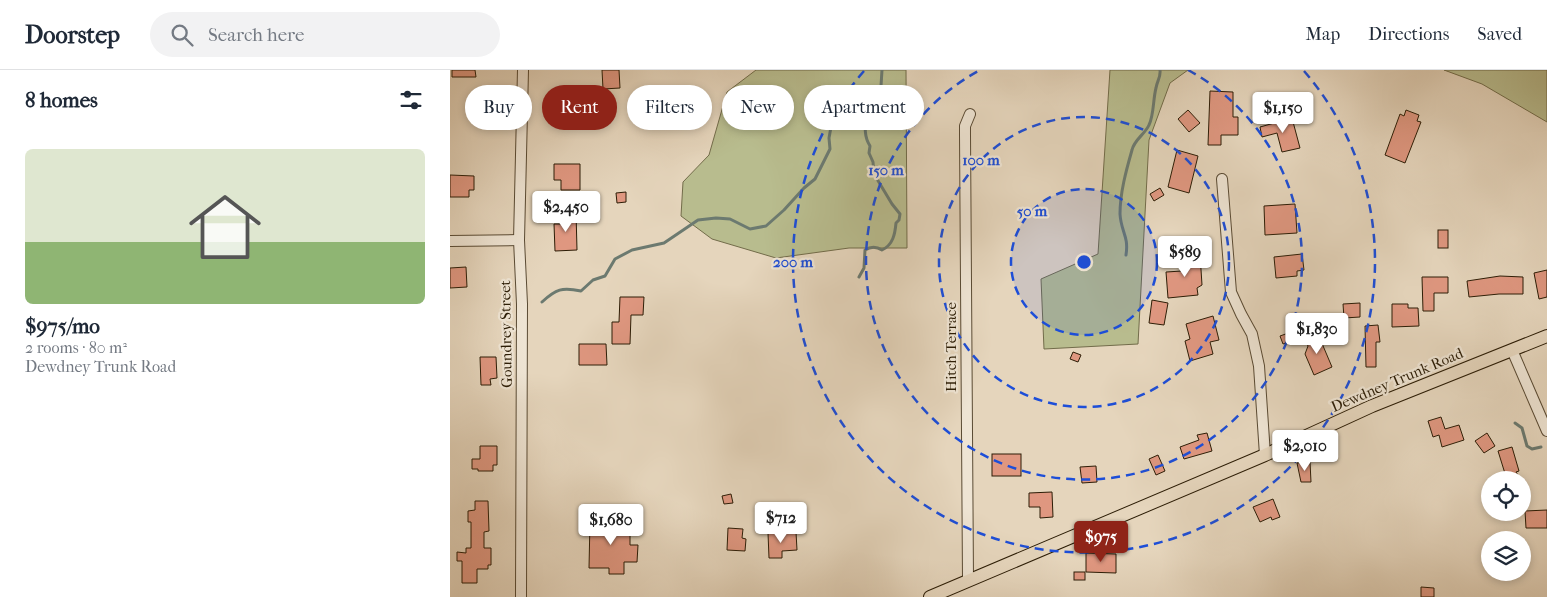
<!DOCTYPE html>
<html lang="en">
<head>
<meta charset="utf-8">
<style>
	:root { --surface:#fff; --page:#f2f2f3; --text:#1f2937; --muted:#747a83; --line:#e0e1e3; --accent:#8f2418 }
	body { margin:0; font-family:"IM FELL French Canon",serif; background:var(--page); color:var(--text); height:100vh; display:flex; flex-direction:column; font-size:19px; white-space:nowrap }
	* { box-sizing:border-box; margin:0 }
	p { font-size:16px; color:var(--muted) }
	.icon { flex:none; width:28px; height:28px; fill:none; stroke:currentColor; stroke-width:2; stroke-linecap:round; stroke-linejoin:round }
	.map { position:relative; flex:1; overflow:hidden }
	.details { display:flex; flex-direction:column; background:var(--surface); width:450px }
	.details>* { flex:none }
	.banner { position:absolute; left:15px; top:15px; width:475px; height:45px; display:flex; gap:10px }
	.buttons { position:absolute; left:1031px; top:401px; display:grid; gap:10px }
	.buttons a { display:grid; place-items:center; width:50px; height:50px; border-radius:50%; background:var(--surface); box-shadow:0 2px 8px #0003; font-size:25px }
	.price { position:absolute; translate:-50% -42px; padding:0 11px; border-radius:5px; background:#fff; color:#222; font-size:16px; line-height:32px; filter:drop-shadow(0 1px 2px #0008) }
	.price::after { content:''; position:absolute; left:50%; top:30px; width:15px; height:11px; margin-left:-8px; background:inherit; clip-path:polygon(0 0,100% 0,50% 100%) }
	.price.active { background:var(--accent); color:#fff }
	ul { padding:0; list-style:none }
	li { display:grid; align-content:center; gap:10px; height:265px; padding:0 25px }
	li span { display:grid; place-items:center; height:155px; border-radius:8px; color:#555 }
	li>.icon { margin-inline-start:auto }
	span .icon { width:90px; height:90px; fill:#fffc; stroke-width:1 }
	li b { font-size:21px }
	h2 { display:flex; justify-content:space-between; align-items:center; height:60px; padding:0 25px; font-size:21px }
	.tag { padding:0 18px; border-radius:22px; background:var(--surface); box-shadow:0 2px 8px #0003; font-size:18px; line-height:45px }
	.tag.active { background:var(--accent); color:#fff }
	header { display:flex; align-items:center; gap:30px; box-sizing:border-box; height:70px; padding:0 25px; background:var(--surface); border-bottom:1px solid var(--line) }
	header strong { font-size:24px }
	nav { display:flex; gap:28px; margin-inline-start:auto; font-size:18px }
	.search { width:350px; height:45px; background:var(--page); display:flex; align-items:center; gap:12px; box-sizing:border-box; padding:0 18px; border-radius:28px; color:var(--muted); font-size:19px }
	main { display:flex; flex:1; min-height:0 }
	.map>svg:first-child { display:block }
	.green { fill:#b8bc8e; stroke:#726c4a }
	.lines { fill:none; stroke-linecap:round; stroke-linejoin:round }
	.stream { stroke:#6c7a70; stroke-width:3 }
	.building { fill:#df9780; stroke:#2c1d06 }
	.minor-casing { stroke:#5a4b34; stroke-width:12 }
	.major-casing { stroke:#2c1d06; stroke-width:14 }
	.minor { stroke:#eee4d3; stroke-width:10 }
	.major { stroke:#e5d5bc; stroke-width:12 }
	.ring { fill:none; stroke:#1d4ed8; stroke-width:2.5; stroke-dasharray:9 6 }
	.labels { text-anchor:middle; stroke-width:4.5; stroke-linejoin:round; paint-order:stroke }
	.street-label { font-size:15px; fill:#2c1d06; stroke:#eee4d3 }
	.centre { fill:#1d4ed8; stroke:#eee4d3; stroke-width:2.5 }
	.ring-label { font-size:15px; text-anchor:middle; font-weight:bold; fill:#1d4ed8; stroke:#eee4d3; stroke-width:4.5; stroke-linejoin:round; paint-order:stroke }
</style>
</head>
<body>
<header>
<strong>Doorstep</strong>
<div class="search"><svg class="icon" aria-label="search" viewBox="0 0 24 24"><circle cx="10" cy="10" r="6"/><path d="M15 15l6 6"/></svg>Search here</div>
<nav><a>Map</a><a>Directions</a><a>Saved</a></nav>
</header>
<main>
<section class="details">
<h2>8 homes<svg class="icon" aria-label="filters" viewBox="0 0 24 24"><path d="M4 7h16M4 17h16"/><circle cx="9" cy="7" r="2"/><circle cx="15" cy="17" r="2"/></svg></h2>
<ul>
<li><span style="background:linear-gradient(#dfe7d0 60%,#8fb573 0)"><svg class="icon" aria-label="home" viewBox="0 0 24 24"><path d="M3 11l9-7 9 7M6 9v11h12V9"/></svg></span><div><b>$975/mo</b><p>2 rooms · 80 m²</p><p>Dewdney Trunk Road</p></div></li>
</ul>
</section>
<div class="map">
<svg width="1097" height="527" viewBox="0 0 1097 527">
	<rect width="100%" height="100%" fill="#e5d5bc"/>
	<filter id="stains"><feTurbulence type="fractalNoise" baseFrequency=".004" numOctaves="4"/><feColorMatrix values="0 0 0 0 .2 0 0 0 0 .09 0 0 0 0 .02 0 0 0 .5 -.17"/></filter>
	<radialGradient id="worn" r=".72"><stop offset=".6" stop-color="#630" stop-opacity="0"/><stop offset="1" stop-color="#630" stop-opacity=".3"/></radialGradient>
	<!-- green -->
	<g class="green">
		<polygon points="306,0 456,0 457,178 399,178 326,188 262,169 231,146 233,112 259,85 277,22"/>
		<polygon points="660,0 738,0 720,13 699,70 688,274 594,279 591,209 648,184"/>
		<polygon points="994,0 1097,0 1097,52 1032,14"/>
	</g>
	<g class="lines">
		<!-- stream -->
		<g class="stream">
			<path d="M676,185C679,166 671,162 670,144C670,123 676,101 682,80C684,70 695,64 699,55C704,45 703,29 706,18C707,11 711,7 710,0"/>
			<path d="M409,207L414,198L415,180C421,176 426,176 432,180C443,175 445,164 446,153L449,150L450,144L442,134L424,104L423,92L419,83L420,76C415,68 413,56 419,47L417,36"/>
			<path d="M92,232C106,219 112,217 131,221L143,210L155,206L165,189L182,180L214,173L248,150L266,148L280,149L300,159L316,156L334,140L354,118L365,109L380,79L379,68L381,57L394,48L401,47L412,42L431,16L432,0"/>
			<polyline points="1065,353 1072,358 1077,376 1082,379 1091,377"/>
		</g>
	</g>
	<!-- building -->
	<g class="building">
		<polygon points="2,0 25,0 26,7 2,7"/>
		<polygon points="152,0 169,0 170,18 153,19"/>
		<polygon points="760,21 783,22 783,47 788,47 788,65 771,65 771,75 758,75"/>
		<polygon points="111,38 141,38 141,58 118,58 119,53 111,53"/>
		<polygon points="738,40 750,53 739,62 728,49"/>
		<polygon points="956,40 969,45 967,51 971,52 955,93 935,85 950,44 954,46"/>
		<polygon points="842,48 850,78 832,82 827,63 812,67 810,57"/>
		<polygon points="727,80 748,86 739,123 718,117"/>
		<polygon points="104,94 130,94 130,120 111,120 111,110 104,110"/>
		<polygon points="0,105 24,106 24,120 19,120 19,127 0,127"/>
		<polygon points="710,118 714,125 704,131 700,124"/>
		<polygon points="176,122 176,132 167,133 166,123"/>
		<polygon points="845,134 847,163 815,165 814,136"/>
		<polygon points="114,142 126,142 127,180 105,181 104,154 114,154"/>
		<rect x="988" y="160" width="10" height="18"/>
		<polygon points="750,184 752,215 747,218 748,225 718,228 716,202 732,201 731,185"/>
		<polygon points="852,184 854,200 847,201 847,206 826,208 824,187"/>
		<polygon points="16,197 17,217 0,218 0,198"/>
		<polygon points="1097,200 1097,227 1089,229 1084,203"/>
		<polygon points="1050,206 1073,207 1073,224 1049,224 1019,227 1017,211"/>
		<polygon points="972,207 998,207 998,223 984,223 984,241 973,241"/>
		<polygon points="170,227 194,227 193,245 181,245 180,274 162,274 162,252 169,252"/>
		<polygon points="702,230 718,233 714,255 699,253"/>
		<polygon points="910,233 910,247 894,248 893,234"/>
		<polygon points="942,234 958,234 958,238 968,238 969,256 942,257"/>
		<polygon points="763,246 769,270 760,272 763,284 740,291 735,271 740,269 736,254"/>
		<polygon points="928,255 930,272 926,272 926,297 916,297 915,256"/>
		<polygon points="844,261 847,269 833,274 830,266"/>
		<polygon points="868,264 882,297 864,305 855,284 858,276 855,269"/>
		<polygon points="129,274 156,274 157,295 129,295"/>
		<polygon points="623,282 631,285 628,292 620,289"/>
		<polygon points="30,287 46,287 47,308 40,309 41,315 31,315"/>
		<polygon points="991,347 995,359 1009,355 1014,370 992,377 989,365 983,367 978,351"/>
		<polygon points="757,363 762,381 734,389 730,377 749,370 747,365"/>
		<polygon points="1037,363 1045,376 1034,383 1025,371"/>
		<polygon points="30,376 47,376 47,395 43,395 43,401 28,401 28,399 22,399 22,389 30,389"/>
		<polygon points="1062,377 1069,401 1066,402 1071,410 1057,410 1048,381"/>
		<rect x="542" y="384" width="29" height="22"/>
		<polygon points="708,385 715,401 706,405 699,389"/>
		<polygon points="860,392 861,412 851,412 847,393"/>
		<polygon points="646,396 647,412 632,413 630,397"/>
		<polygon points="602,422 603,447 590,448 590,437 579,437 579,423"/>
		<polygon points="281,424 283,433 274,434 272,426"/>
		<polygon points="823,429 830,447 822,450 821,447 810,452 803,437"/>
		<polygon points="25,431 38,431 39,461 34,462 34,478 41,478 41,495 38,495 38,499 27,499 27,513 12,513 12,491 7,491 7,482 16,483 16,478 21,478 21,452 18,452 18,441 25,440"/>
		<polygon points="1097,440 1097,458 1076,458 1075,441"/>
		<polygon points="140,451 180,452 180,475 188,475 187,492 174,492 174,504 159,504 159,498 139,498"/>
		<polygon points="278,458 293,459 292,468 296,469 295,481 277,480"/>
		<polygon points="346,462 347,480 332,481 332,488 319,488 318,463"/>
		<polygon points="636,483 666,484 666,503 636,502"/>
		<rect x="624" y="502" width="11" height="8"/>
		<polygon points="971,517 984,518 984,527 971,527"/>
	</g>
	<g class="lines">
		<defs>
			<g id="minor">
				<polyline points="772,109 781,222 791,244 802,264 809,296 815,385"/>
				<polyline points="0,171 69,170"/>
				<polyline points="1062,280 1097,361"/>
				<polyline points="518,510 515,65 515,56 520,44"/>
				<polyline points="71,527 72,234 69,170 73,0"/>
			</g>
			<polyline id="major" points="480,527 815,385 922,336 1097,266"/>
		</defs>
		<!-- minor casing -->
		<use href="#minor" class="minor-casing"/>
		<!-- major casing -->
		<use href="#major" class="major-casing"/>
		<!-- minor -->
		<use href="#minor" class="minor"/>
		<!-- major -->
		<use href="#major" class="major"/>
	</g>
	<!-- distance rings -->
	<circle cx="634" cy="192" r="73" fill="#1d4ed8" fill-opacity=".12"/>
	<g class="ring">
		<circle cx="634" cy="192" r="73"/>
		<circle cx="634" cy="192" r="145"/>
		<path d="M738 0A218 218 0 1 1 530 0"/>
		<path d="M854 1A291 291 0 1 1 414 1"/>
	</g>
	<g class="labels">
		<!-- street labels -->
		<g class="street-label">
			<text transform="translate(56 264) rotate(-91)" y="5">Goundrey Street</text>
			<text transform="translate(501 277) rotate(-90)" y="5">Hitch Terrace</text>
			<text transform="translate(947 310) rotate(-23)" y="5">Dewdney Trunk Road</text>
		</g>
	</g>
	<circle cx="634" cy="192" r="8" class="centre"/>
	<g class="ring-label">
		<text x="531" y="95">100 m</text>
		<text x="436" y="105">150 m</text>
		<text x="582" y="146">50 m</text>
		<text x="343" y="197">200 m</text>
	</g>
	<rect width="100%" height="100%" filter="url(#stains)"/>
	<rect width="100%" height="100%" fill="url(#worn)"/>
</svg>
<div class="buttons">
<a><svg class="icon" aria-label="locate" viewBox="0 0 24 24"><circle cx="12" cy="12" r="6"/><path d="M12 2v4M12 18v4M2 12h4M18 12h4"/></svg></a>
<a><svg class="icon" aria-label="layers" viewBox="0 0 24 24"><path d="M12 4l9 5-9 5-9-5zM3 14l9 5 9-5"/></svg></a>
</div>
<b class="price" style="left:833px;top:64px">$1,150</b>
<b class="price" style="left:116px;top:163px">$2,450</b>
<b class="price" style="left:735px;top:208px">$589</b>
<b class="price" style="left:867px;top:285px">$1,830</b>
<b class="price" style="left:855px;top:402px">$2,010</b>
<b class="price" style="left:331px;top:474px">$712</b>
<b class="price" style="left:161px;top:476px">$1,680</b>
<b class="price active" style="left:651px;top:493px">$975</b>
<div class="banner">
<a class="tag">Buy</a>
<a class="tag active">Rent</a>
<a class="tag">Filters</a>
<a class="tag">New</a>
<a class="tag">Apartment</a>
</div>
</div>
</main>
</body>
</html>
